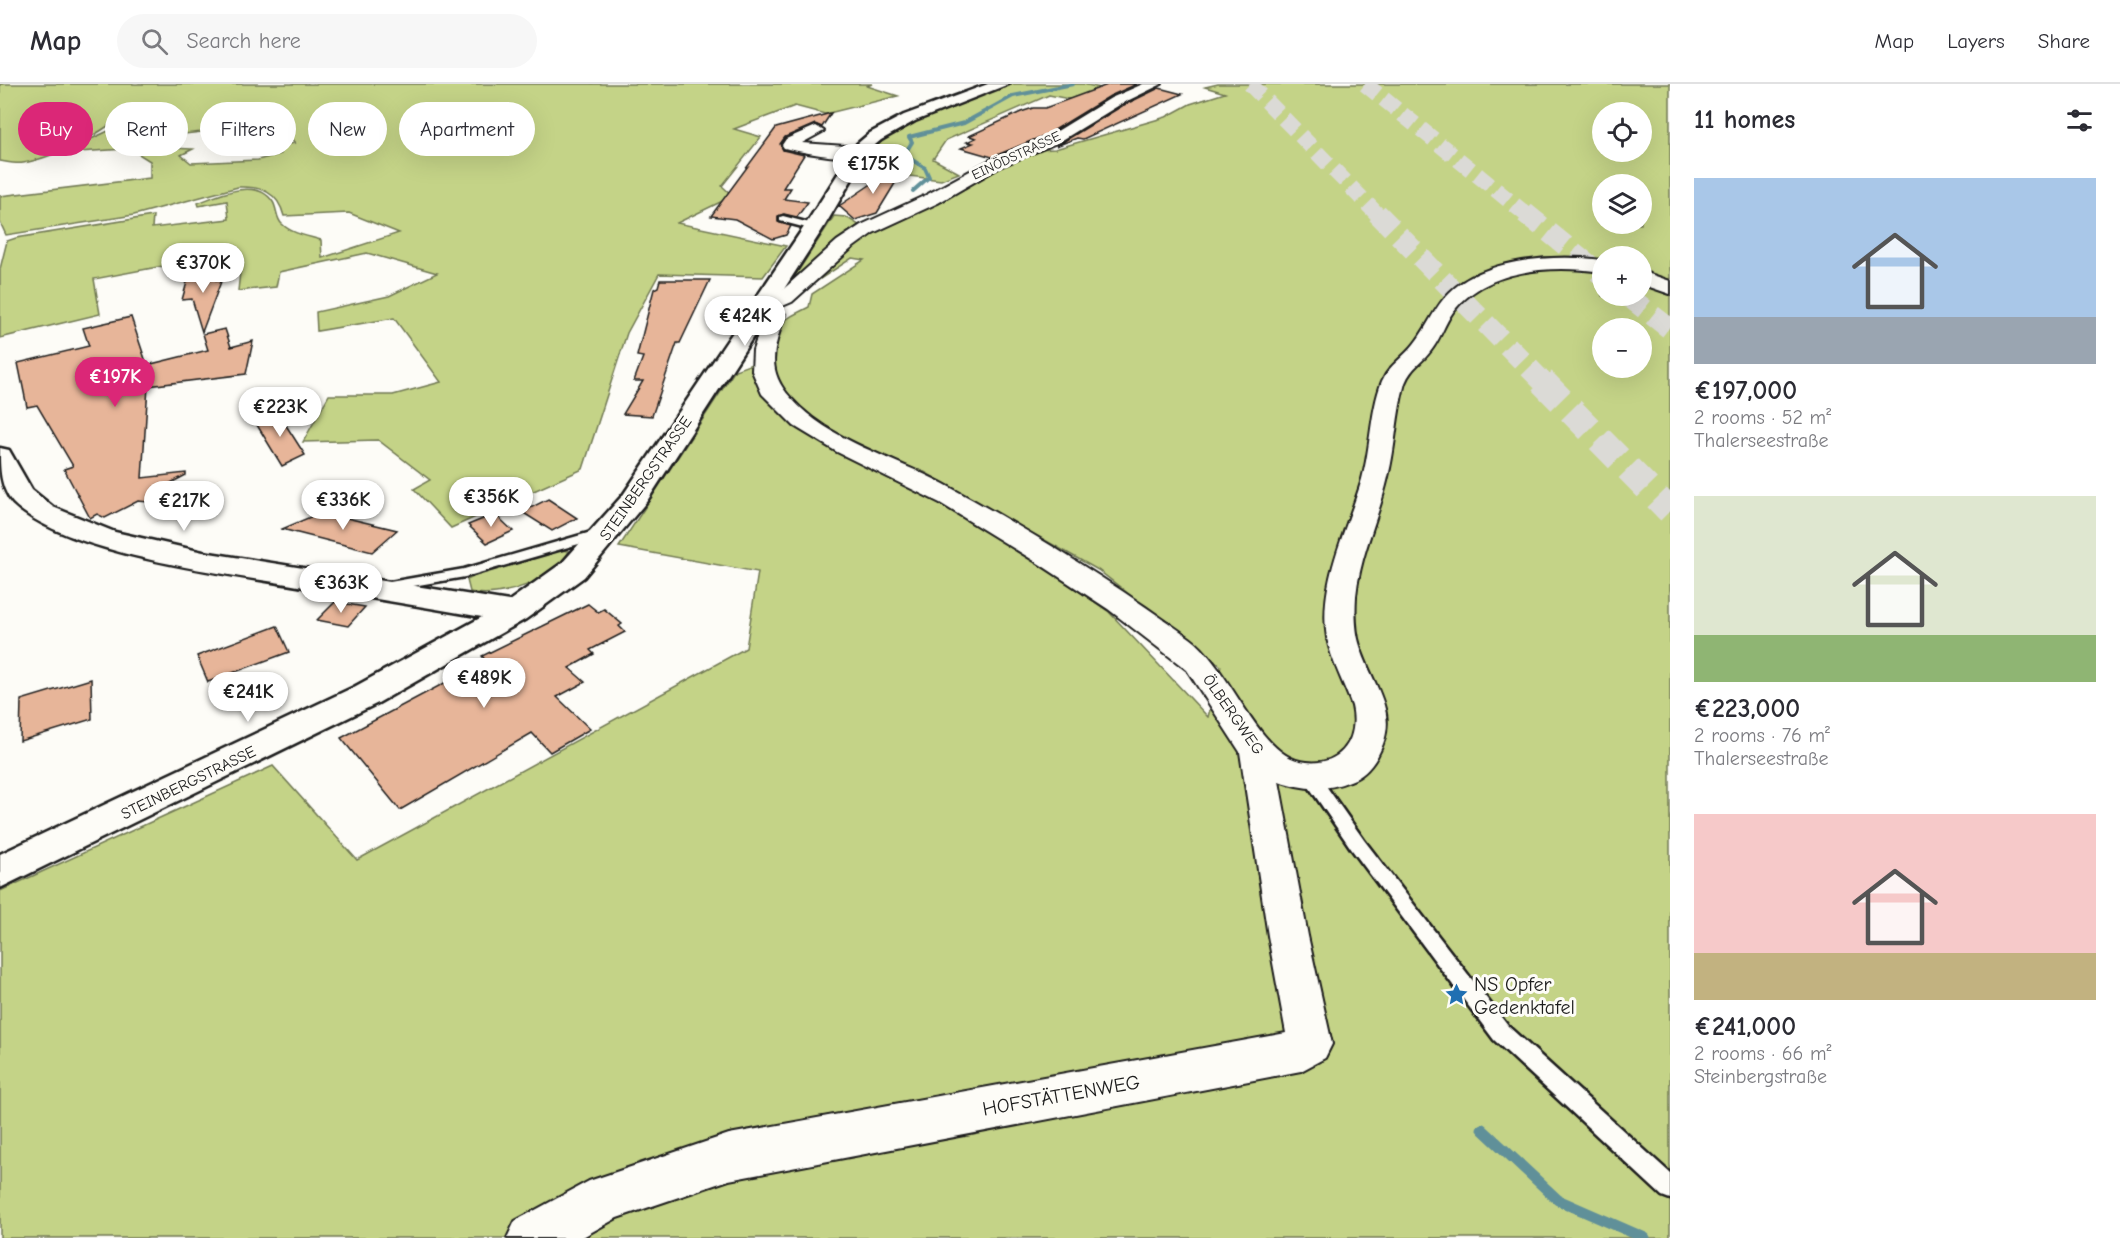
<!DOCTYPE html>
<html lang="en">
<head>
<meta charset="utf-8">
<style>
	:root { --surface:#fff; --page:#f7f7f7; --text:#2b2b33; --muted:#7c7c81; --line:#e1e1e2; --accent:#db2777 }
	body { margin:0; font-family:"Comic Neue",sans-serif; background:var(--page); color:var(--text); height:100vh; display:flex; flex-direction:column; font-size:22px; white-space:nowrap }
	* { box-sizing:border-box; margin:0 }
	p { font-size:20px; color:var(--muted) }
	.icon { flex:none; width:33px; height:33px; fill:none; stroke:currentColor; stroke-width:2; stroke-linecap:round; stroke-linejoin:round }
	.map { position:relative; flex:1; overflow:hidden }
	.side { display:flex; flex-direction:column; background:var(--surface); width:450px }
	.side>* { flex:none }
	.top-card { position:absolute; left:18px; top:18px; width:570px; height:54px; display:flex; gap:12px }
	.buttons { position:absolute; left:1592px; top:18px; display:grid; gap:12px }
	.buttons a { display:grid; place-items:center; width:60px; height:60px; border-radius:50%; background:var(--surface); box-shadow:0 6px 24px #0002; font-size:30px }
	.price { position:absolute; translate:-50% -51px; padding:0 14px; border-radius:21px; background:#fff; color:#222; font-size:20px; line-height:39px; filter:drop-shadow(0 2px 3px #0008) }
	.price::after { content:''; position:absolute; left:50%; top:36px; width:18px; height:14px; margin-left:-9px; background:inherit; clip-path:polygon(0 0,100% 0,50% 100%) }
	.price.selected { background:var(--accent); color:#fff }
	ul { padding:0; list-style:none }
	li { display:grid; align-content:center; gap:12px; height:318px; padding:0 24px }
	li span { display:grid; place-items:center; height:186px; border-radius:0px; color:#555 }
	li>.icon { margin-inline-start:auto }
	span .icon { width:108px; height:108px; fill:#fffc; stroke-width:1 }
	li b { font-size:26px }
	h2 { display:flex; justify-content:space-between; align-items:center; height:72px; padding:0 24px; font-size:26px }
	.pill { padding:0 21px; border-radius:27px; background:var(--surface); box-shadow:0 6px 24px #0002; font-size:21px; line-height:54px }
	.pill.selected { background:var(--accent); color:#fff }
	header { display:flex; align-items:center; gap:36px; box-sizing:border-box; height:84px; padding:0 30px; background:var(--surface); border-bottom:2px solid var(--line) }
	header strong { font-size:28px }
	nav { display:flex; gap:33px; margin-inline-start:auto; font-size:21px }
	.search { width:420px; height:54px; background:var(--page); display:flex; align-items:center; gap:15px; box-sizing:border-box; padding:0 21px; border-radius:33px; color:var(--muted); font-size:22px }
	main { display:flex; flex:1; min-height:0 }
	.map>svg:first-child { display:block }
	.green { fill:#c4d387; stroke:#707852; stroke-width:1.5; fill-rule:evenodd }
	.lines { fill:none; stroke-linecap:round; stroke-linejoin:round }
	.stream-far1 { stroke:#619099; stroke-width:4 }
	.stream { stroke:#619099; stroke-width:11 }
	.building { fill:#e7b599; stroke:#1c1c1c; stroke-width:1.5 }
	.highway-tunnel-far2 { stroke:#dbdad6; stroke-width:16; stroke-dasharray:16 8; stroke-linecap:butt }
	.highway-tunnel-far1 { stroke:#dbdad6; stroke-width:21; stroke-dasharray:21 10; stroke-linecap:butt }
	.highway-tunnel { stroke:#dbdad6; stroke-width:27; stroke-dasharray:27 14; stroke-linecap:butt }
	.lane-casing { stroke:#1c1c1c; stroke-width:5 }
	.street-casing { stroke:#1c1c1c; stroke-width:4 }
	.secondary-casing { stroke:#1c1c1c; stroke-width:5 }
	.lane { fill:#fdfcf7; fill-rule:evenodd }
	.street { fill:#fdfcf7; fill-rule:evenodd }
	.secondary { fill:#fdfcf7; fill-rule:evenodd }
	.labels { text-anchor:middle; stroke-width:6; stroke-linejoin:round; paint-order:stroke }
	.far-street-label { font-size:14px; fill:#1c1c1c; stroke:#fdfcf7 }
	.street-label { font-size:16px; fill:#1c1c1c; stroke:#fdfcf7 }
	.near-poi-label { font-size:20px; fill:#1c1c1c; stroke:#fdfcf7; text-anchor:start }
	.near-street-label { font-size:20px; fill:#1c1c1c; stroke:#fdfcf7 }
</style>
</head>
<body>
<header>
<strong>Map</strong>
<div class="search"><svg class="icon" aria-label="search" viewBox="0 0 24 24"><circle cx="10" cy="10" r="6"/><path d="M15 15l6 6"/></svg>Search here</div>
<nav><a>Map</a><a>Layers</a><a>Share</a></nav>
</header>
<main>
<div class="map">
<svg width="1670" height="1154" viewBox="0 0 1670 1154">
	<rect width="100%" height="100%" fill="#fdfcf7"/>
	<filter id="ink" filterUnits="userSpaceOnUse"><feTurbulence type="fractalNoise" baseFrequency=".0167" numOctaves="2"/><feDisplacementMap in="SourceGraphic" scale="12" xChannelSelector="R" yChannelSelector="G"/><feConvolveMatrix kernelMatrix="1 2 1 2 8 2 1 2 1" color-interpolation-filters="sRGB"/></filter>
	<g filter="url(#ink)">
		<!-- green -->
		<g class="green">
			<path d="M0,0H872L867,2L898,12L825,30L795,22L734,45L761,53L722,102L733,112L677,139L786,162L763,193L659,190L627,249L583,385L451,444L414,405L430,396L378,356L303,358L329,311H393L441,298L394,234L317,247L316,228L389,212L437,189L367,169L279,188L276,203L238,207L241,178L163,182L94,195L100,230L0,254V185L7,157L16,154L153,132L152,144L229,135L227,117L199,122L198,119C218,111 257,93 273,118C277,124 276,135 282,140C292,150 308,152 321,156L322,174L399,149L349,129L284,132C278,108 261,102 238,103L134,131L6,151L0,138V112L150,94V77L137,69L171,64L193,65L181,71L191,79L258,76L281,70L279,62L295,59L289,52L265,55L229,45L175,51L159,63L61,69L119,42L125,37L129,26L122,28C110,48 48,75 23,79C16,80 7,78 0,77Z"/>
			<path d="M1011,0H1083L1105,5L1079,17L1049,11L946,56L933,75L959,89L941,96L861,86C869,73 875,62 887,53C912,33 978,13 1011,0Z"/>
			<path d="M1218,0H1670V1154H0V807L273,682L357,776L746,564L758,488L619,463L735,286L774,272C780,237 777,239 809,223L812,210L864,176L852,174L797,210L870,147L971,94L1036,66L1055,65L1166,33L1190,20L1225,9L1205,3ZM1602,28H1641V68H1602ZM1602,100H1641V140H1602ZM1602,172H1641V212H1602ZM1602,244H1641V284H1602ZM919,385L1098,486L1221,582L1208,633L1109,528L991,446L907,399Z"/>
			<polygon points="834,132 846,133 859,141 789,201"/>
			<path d="M559,466L569,467C556,496 499,516 470,508L467,496L481,489Z"/>
		</g>
		<g class="lines">
			<!-- stream-far1 -->
			<polyline class="stream-far1" points="913,107 929,93 925,84 904,71 912,58 909,53 964,39 1013,12 1073,0"/>
			<!-- stream -->
			<polyline class="stream" points="1482,1045 1558,1116 1645,1154"/>
		</g>
		<!-- building -->
		<g class="building">
			<polygon points="1110,0 1137,0 1110,12 1048,50 992,73 961,64 973,59 967,58 976,54 969,52 1021,28 1033,24 1045,24"/>
			<polygon points="1159,4 1182,10 1083,55 1077,54 1056,62 1122,22"/>
			<polygon points="831,29 822,43 815,40 785,53 780,60 783,66 804,71 783,104 791,104 784,115 808,118 797,133 784,130 778,132 778,138 791,142 786,151 773,155 735,135 711,132 776,44"/>
			<polygon points="911,73 877,129 855,136 839,122"/>
			<polygon points="219,187 216,196 222,195 202,248 192,215 182,216 187,198 194,190"/>
			<polygon points="660,196 710,196 680,259 677,259 652,332 623,330 643,297 634,297 643,273 637,272 654,205 658,203"/>
			<polygon points="131,233 147,281 208,266 203,250 225,245 231,263 253,257 246,290 148,302 142,394 186,389 186,391 163,403 159,419 138,417 105,434 97,430 90,434 64,385 73,382 37,321 27,323 18,279 89,262 83,244"/>
			<polygon points="273,321 305,371 282,382 257,341"/>
			<polygon points="548,415 577,434 552,447 522,428"/>
			<polygon points="322,428 397,446 372,468 282,445"/>
			<polygon points="495,430 513,447 487,459 468,441"/>
			<polygon points="335,518 365,523 348,542 317,536"/>
			<polygon points="588,520 598,528 604,525 622,540 619,542 625,548 590,566 594,570 569,584 585,598 557,613 590,645 550,668 532,649 400,726 341,654 486,577 482,572"/>
			<polygon points="277,542 289,568 208,598 197,572"/>
			<polygon points="91,595 92,635 20,657 21,616"/>
		</g>
		<g class="lines">
			<!-- highway-tunnel-far2 -->
			<g class="highway-tunnel-far2">
				<polyline points="1250,0 1378,131"/>
				<polyline points="1365,0 1527,131"/>
			</g>
			<!-- highway-tunnel-far1 -->
			<g class="highway-tunnel-far1">
				<polyline points="1377,129 1543,298"/>
				<polyline points="1525,129 1602,191"/>
				<polyline points="1628,212 1670,245"/>
			</g>
			<!-- highway-tunnel -->
			<polyline class="highway-tunnel" points="1542,297 1670,427"/>
			<defs>
				<g id="lane">
					<polygon points="783,132 817,141 818,143 814,146 780,137 780,133"/>
					<polygon points="605,444 610,445 612,448 610,451 465,493 384,507 377,503 384,499 464,485"/>
					<polygon points="1311,687 1317,689 1364,756 1508,942 1670,1089 1670,1115 1662,1112 1494,956 1352,766 1305,697 1303,693 1305,689"/>
				</g>
				<g id="street">
					<path d="M1143,0H1162L1121,20L1059,58L1002,82L938,119L873,149L851,165L792,218L778,224L785,230C775,263 764,285 791,314C829,357 895,374 944,400C1029,446 1112,498 1190,554C1229,582 1257,668 1300,677C1338,685 1360,658 1352,622C1344,599 1331,577 1327,554C1318,499 1347,446 1362,395C1371,363 1370,328 1382,297C1390,280 1403,274 1414,260C1428,243 1434,223 1450,208C1485,174 1557,170 1602,176V188C1552,181 1486,184 1453,228C1445,239 1441,253 1433,264C1424,278 1411,283 1405,299C1396,330 1396,362 1388,393C1379,433 1360,471 1356,512C1355,529 1355,547 1360,562C1373,604 1402,629 1377,673C1370,685 1362,693 1350,697C1326,707 1304,706 1279,697L1308,852L1332,960L1325,974L1301,987L729,1096L617,1134L581,1154H507L515,1137L589,1097L729,1050L1286,949L1268,852L1240,668L1187,586L1108,525L1041,481L940,419L837,368L794,342L762,310L752,287L753,266L764,233L750,224L753,220L778,210L837,157L861,141L926,111L990,76L1049,52L1111,14Z"/>
					<path d="M816,42L824,47L802,59L860,63L868,68C858,80 800,68 784,64L782,61L786,55Z"/>
					<polygon points="1641,187 1670,197 1670,210 1641,200"/>
				</g>
				<path id="secondary" d="M988,0H1009L915,37L881,56L869,66L824,143L647,417L584,493L526,535L378,619L0,804V770L354,603L482,533C421,522 359,512 298,502C226,490 65,470 13,419C0,403 0,385 0,364L9,366L32,406L53,423L115,448L203,468L509,517L562,479L623,411L804,143L857,60L870,49L904,31Z"/>
			</defs>
			<!-- lane casing -->
			<use href="#lane" class="lane-casing"/>
			<!-- street casing -->
			<use href="#street" class="street-casing"/>
			<!-- secondary casing -->
			<use href="#secondary" class="secondary-casing"/>
			<!-- lane -->
			<use href="#lane" class="lane"/>
			<!-- street -->
			<use href="#street" class="street"/>
			<!-- secondary -->
			<use href="#secondary" class="secondary"/>
		</g>
	</g>
	<!-- icons -->
	<defs>
		<symbol id="sight-bare" viewBox="-9 -9 18 18"><path d="M0-6L1.8-2.2L6-1.7L2.9 1.2L3.7 5.4L0 3.3L-3.7 5.4L-2.9 1.2L-6-1.7L-1.8-2.2Z" fill="#1f6fb2" stroke="#fdfcf7" stroke-width="2.5" paint-order="stroke"/></symbol>
	</defs>
	<g fill-rule="evenodd">
		<use href="#sight-bare" x="1440" y="894" width="33" height="33"/>
	</g>
	<g class="labels">
		<!-- far-street labels -->
		<g class="far-street-label">
			<text transform="translate(1016 71) rotate(-25)" y="5">EINÖDSTRASSE</text>
		</g>
		<!-- street labels -->
		<g class="street-label">
			<text transform="translate(645 394) rotate(-55)" y="6">STEINBERGSTRASSE</text>
			<text transform="translate(1234 630) rotate(55)" y="6">ÖLBERGWEG</text>
			<text transform="translate(188 698) rotate(-26)" y="6">STEINBERGSTRASSE</text>
		</g>
		<!-- near-poi labels -->
		<g class="near-poi-label">
			<text x="1474" y="907">NS Opfer<tspan x="1474" dy="23">Gedenktafel</tspan></text>
		</g>
		<!-- near-street labels -->
		<g class="near-street-label">
			<text transform="translate(1061 1011) rotate(-10)" y="7">HOFSTÄTTENWEG</text>
		</g>
	</g>
</svg>
<div class="buttons">
<a><svg class="icon" aria-label="locate" viewBox="0 0 24 24"><circle cx="12" cy="12" r="6"/><path d="M12 2v4M12 18v4M2 12h4M18 12h4"/></svg></a>
<a><svg class="icon" aria-label="layers" viewBox="0 0 24 24"><path d="M12 4l9 5-9 5-9-5zM3 14l9 5 9-5"/></svg></a>
<a>+</a>
<a>−</a>
</div>
<b class="price" style="left:873px;top:111px">€175K</b>
<b class="price" style="left:203px;top:210px">€370K</b>
<b class="price" style="left:745px;top:263px">€424K</b>
<b class="price selected" style="left:115px;top:324px">€197K</b>
<b class="price" style="left:280px;top:354px">€223K</b>
<b class="price" style="left:491px;top:444px">€356K</b>
<b class="price" style="left:343px;top:447px">€336K</b>
<b class="price" style="left:184px;top:448px">€217K</b>
<b class="price" style="left:341px;top:530px">€363K</b>
<b class="price" style="left:484px;top:625px">€489K</b>
<b class="price" style="left:248px;top:639px">€241K</b>
<div class="top-card">
<a class="pill selected">Buy</a>
<a class="pill">Rent</a>
<a class="pill">Filters</a>
<a class="pill">New</a>
<a class="pill">Apartment</a>
</div>
</div>
<section class="side">
<h2>11 homes<svg class="icon" aria-label="filters" viewBox="0 0 24 24"><path d="M4 7h16M4 17h16"/><circle cx="9" cy="7" r="2"/><circle cx="15" cy="17" r="2"/></svg></h2>
<ul>
<li><span style="background:linear-gradient(#a9c7e8 75%,#9aa5b1 0)"><svg class="icon" aria-label="home" viewBox="0 0 24 24"><path d="M3 11l9-7 9 7M6 9v11h12V9"/></svg></span><div><b>€197,000</b><p>2 rooms · 52 m²</p><p>Thalerseestraße</p></div></li>
<li><span style="background:linear-gradient(#dfe7d0 75%,#8fb573 0)"><svg class="icon" aria-label="home" viewBox="0 0 24 24"><path d="M3 11l9-7 9 7M6 9v11h12V9"/></svg></span><div><b>€223,000</b><p>2 rooms · 76 m²</p><p>Thalerseestraße</p></div></li>
<li><span style="background:linear-gradient(#f6c9c9 75%,#c2b280 0)"><svg class="icon" aria-label="home" viewBox="0 0 24 24"><path d="M3 11l9-7 9 7M6 9v11h12V9"/></svg></span><div><b>€241,000</b><p>2 rooms · 66 m²</p><p>Steinbergstraße</p></div></li>
</ul>
</section>
</main>
</body>
</html>
